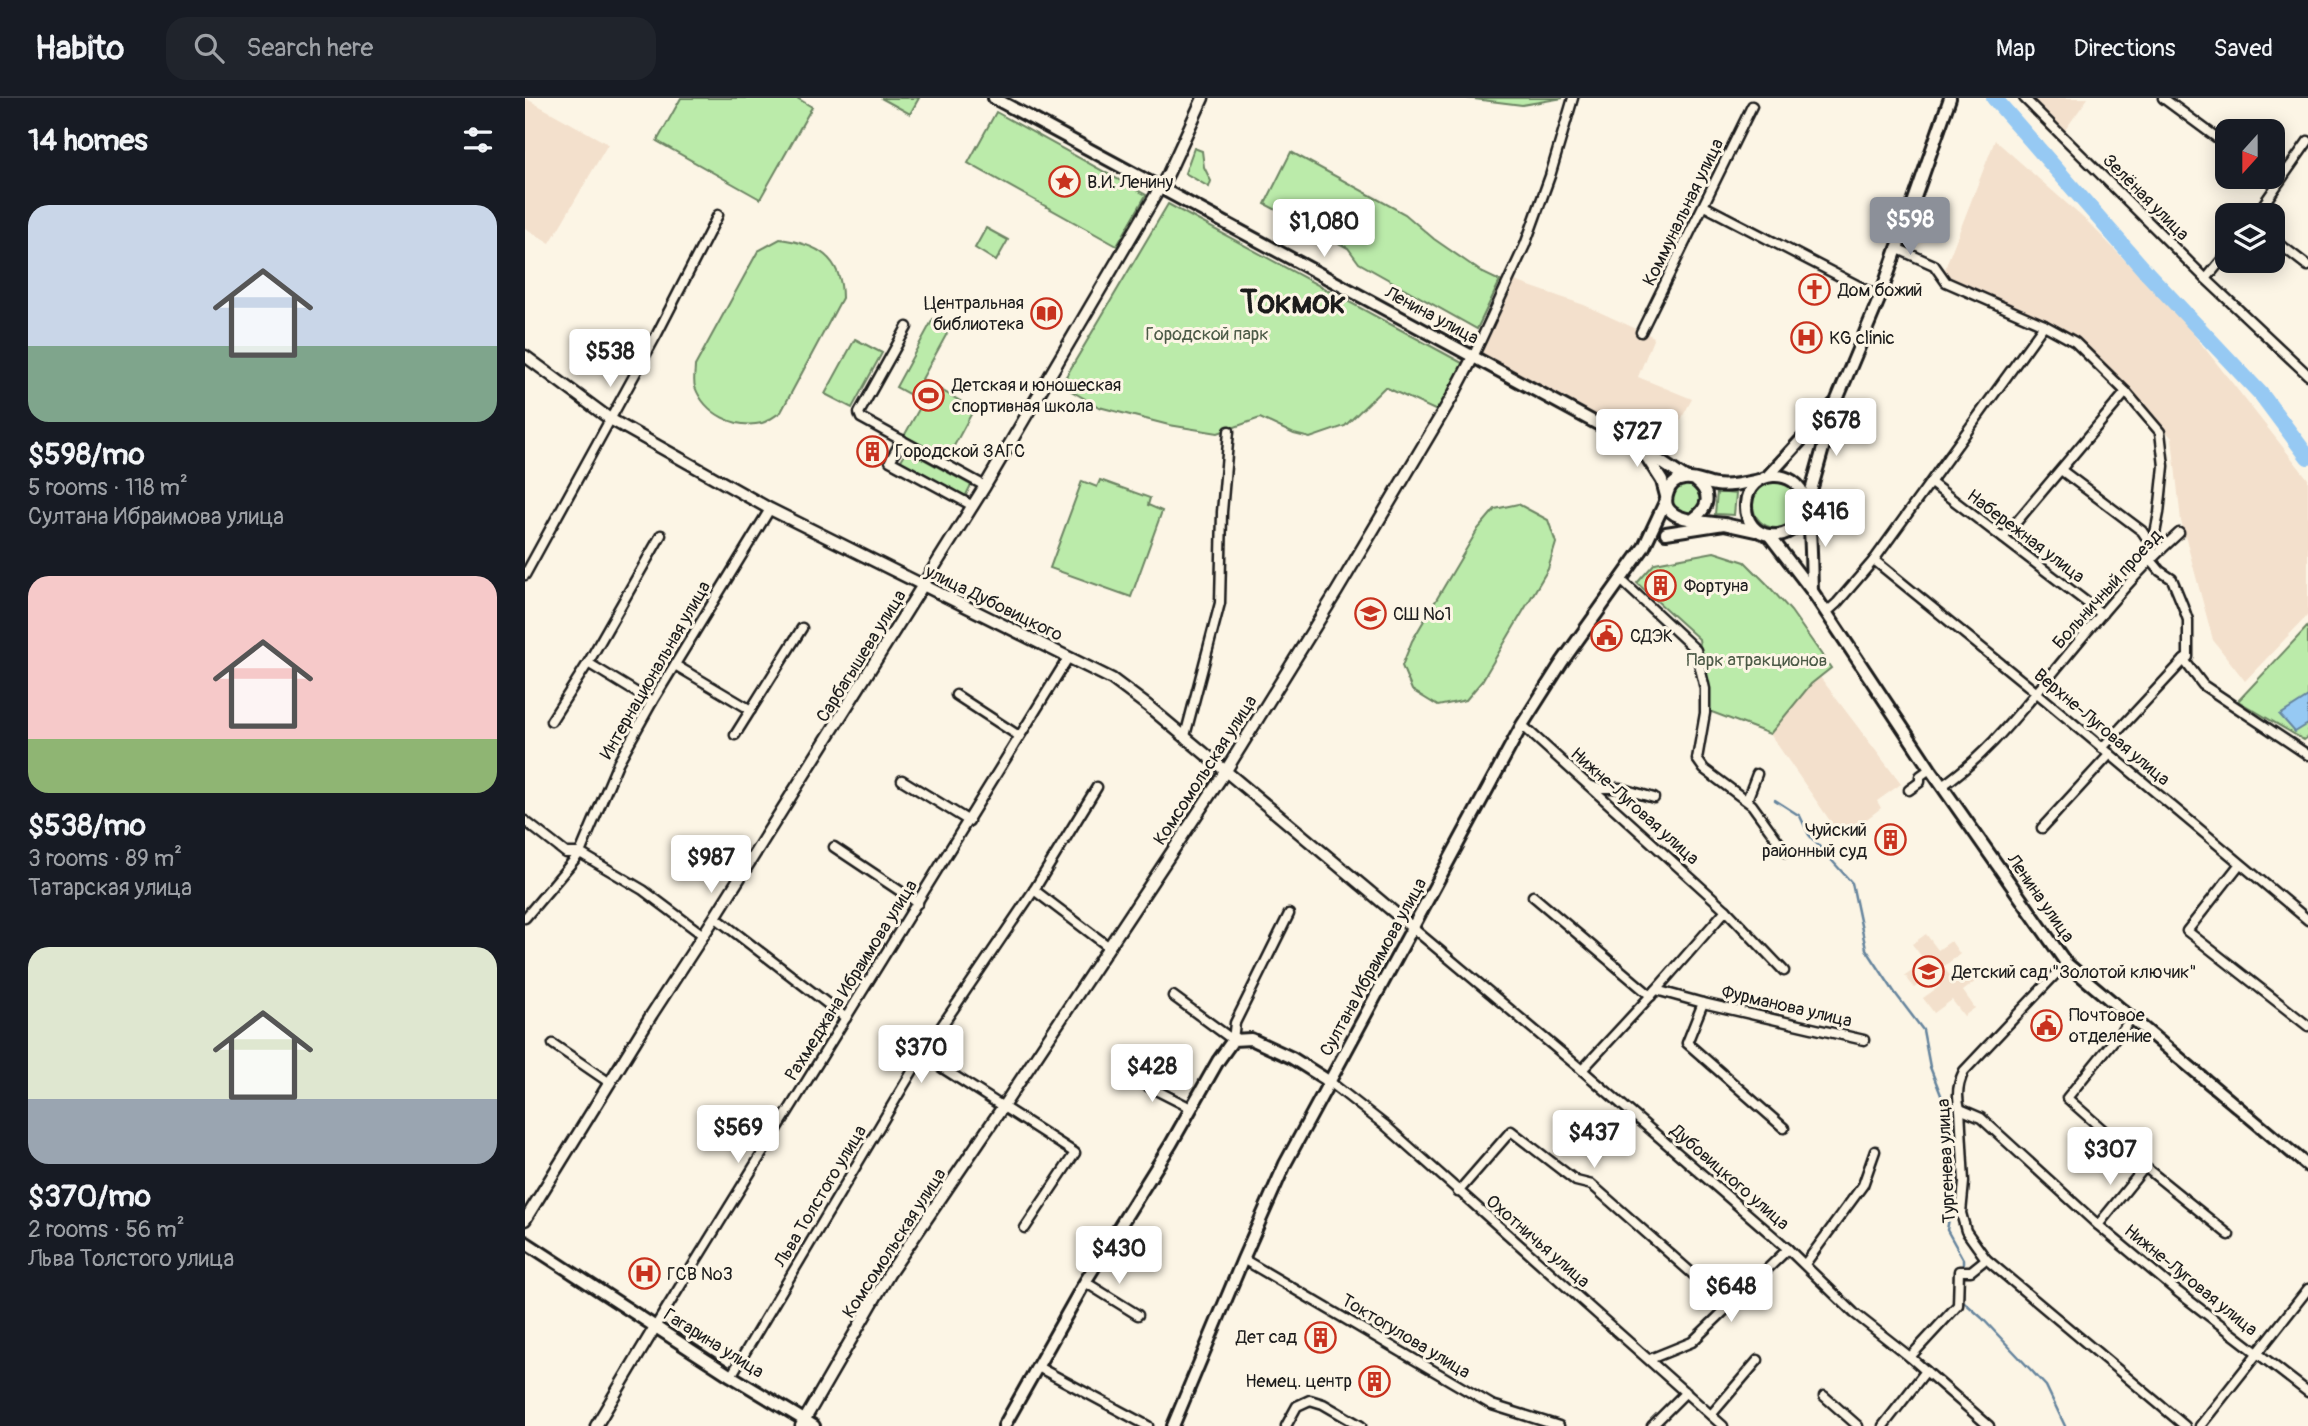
<!DOCTYPE html>
<html lang="en">
<head>
<meta charset="utf-8">
<style>
	:root { --surface:#171b24; --page:#20242c; --text:#f1f3f6; --muted:#9ea1a6; --line:#363941; --accent:#8c9099 }
	body { margin:0; font-family:Pangolin,sans-serif; background:var(--page); color:var(--text); height:100vh; display:flex; flex-direction:column; font-size:26px; white-space:nowrap }
	* { box-sizing:border-box; margin:0 }
	p { font-size:23px; color:var(--muted) }
	.icon { flex:none; width:38px; height:38px; fill:none; stroke:currentColor; stroke-width:2; stroke-linecap:round; stroke-linejoin:round }
	.map { position:relative; flex:1; overflow:hidden }
	.panel { display:flex; flex-direction:column; background:var(--surface); width:525px }
	.panel>* { flex:none }
	.needle { width:46px; rotate:201deg }
	.tools { position:absolute; left:1690px; top:21px; display:grid; gap:14px }
	.tools a { display:grid; place-items:center; width:70px; height:70px; border-radius:14px; background:var(--surface); box-shadow:0 4px 18px #0003; font-size:35px }
	.price { position:absolute; translate:-50% -60px; padding:0 16px; border-radius:7px; background:#fff; color:#222; font-size:23px; line-height:46px; filter:drop-shadow(0 2px 4px #0008) }
	.price::after { content:''; position:absolute; left:50%; top:42px; width:21px; height:16px; margin-left:-10px; background:inherit; clip-path:polygon(0 0,100% 0,50% 100%) }
	.price.selected { background:var(--accent); color:#fff }
	ul { padding:0; list-style:none }
	li { display:grid; align-content:center; gap:14px; height:371px; padding:0 28px }
	li span { display:grid; place-items:center; height:217px; border-radius:21px; color:#555 }
	li>.icon { margin-inline-start:auto }
	span .icon { width:126px; height:126px; fill:#fffc; stroke-width:1 }
	li b { font-size:30px }
	h2 { display:flex; justify-content:space-between; align-items:center; height:84px; padding:0 28px; font-size:30px }
	header { display:flex; align-items:center; gap:42px; box-sizing:border-box; height:98px; padding:0 35px; background:var(--surface); border-bottom:2px solid var(--line) }
	header strong { font-size:33px }
	nav { display:flex; gap:38px; margin-inline-start:auto; font-size:24px }
	.search { width:490px; height:63px; background:var(--page); display:flex; align-items:center; gap:18px; box-sizing:border-box; padding:0 24px; border-radius:21px; color:var(--muted); font-size:26px }
	main { display:flex; flex:1; min-height:0 }
	.map>svg:first-child { display:block }
	.built { fill:#f3e0cc }
	.green { fill:#bbebaa; stroke:#6c8463; stroke-width:2 }
	.water { fill:#96c9f3; stroke:#65849d; stroke-width:2 }
	.lines { fill:none; stroke-linecap:round; stroke-linejoin:round }
	.stream { stroke:#65849d; stroke-width:2.5 }
	.river { stroke:#96c9f3; stroke-width:16 }
	.minor-casing { stroke:#1c1c1c; stroke-width:13 }
	.tertiary-casing { stroke:#1c1c1c; stroke-width:15 }
	.secondary-casing { stroke:#1c1c1c; stroke-width:16 }
	.minor { stroke:#fcf5e5; stroke-width:8 }
	.tertiary { stroke:#fcf5e5; stroke-width:10 }
	.secondary { stroke:#fcf5e5; stroke-width:10 }
	.labels { text-anchor:middle; stroke-width:6; stroke-linejoin:round; paint-order:stroke }
	.poi-label { font-size:18px; fill:#1c1c1c; stroke:#fcf5e5; text-anchor:start }
	.street-label { font-size:18px; fill:#1c1c1c; stroke:#fcf5e5 }
	.park-label { font-size:18px; fill:#4c5a47; stroke:#fcf5e5 }
	.town-label { font-size:32px; font-weight:bold; fill:#1c1c1c; stroke:#fcf5e5 }
</style>
</head>
<body>
<header>
<strong>Habito</strong>
<div class="search"><svg class="icon" aria-label="search" viewBox="0 0 24 24"><circle cx="10" cy="10" r="6"/><path d="M15 15l6 6"/></svg>Search here</div>
<nav><a>Map</a><a>Directions</a><a>Saved</a></nav>
</header>
<main>
<section class="panel">
<h2>14 homes<svg class="icon" aria-label="filters" viewBox="0 0 24 24"><path d="M4 7h16M4 17h16"/><circle cx="9" cy="7" r="2"/><circle cx="15" cy="17" r="2"/></svg></h2>
<ul>
<li><span style="background:linear-gradient(#c9d6e8 65%,#7fa58c 0)"><svg class="icon" aria-label="home" viewBox="0 0 24 24"><path d="M3 11l9-7 9 7M6 9v11h12V9"/></svg></span><div><b>$598/mo</b><p>5 rooms · 118 m²</p><p>Султана Ибраимова улица</p></div></li>
<li><span style="background:linear-gradient(#f6c9c9 75%,#8fb573 0)"><svg class="icon" aria-label="home" viewBox="0 0 24 24"><path d="M3 11l9-7 9 7M6 9v11h12V9"/></svg></span><div><b>$538/mo</b><p>3 rooms · 89 m²</p><p>Татарская улица</p></div></li>
<li><span style="background:linear-gradient(#dfe7d0 70%,#9aa5b1 0)"><svg class="icon" aria-label="home" viewBox="0 0 24 24"><path d="M3 11l9-7 9 7M6 9v11h12V9"/></svg></span><div><b>$370/mo</b><p>2 rooms · 56 m²</p><p>Льва Толстого улица</p></div></li>
</ul>
</section>
<div class="map">
<svg width="1783" height="1328" viewBox="0 0 1783 1328">
	<rect width="100%" height="100%" fill="#fcf5e5"/>
	<filter id="ink" filterUnits="userSpaceOnUse"><feTurbulence type="fractalNoise" baseFrequency=".0143" numOctaves="2"/><feDisplacementMap in="SourceGraphic" scale="14" xChannelSelector="R" yChannelSelector="G"/><feConvolveMatrix kernelMatrix="1 2 1 2 8 2 1 2 1" color-interpolation-filters="sRGB"/></filter>
	<g filter="url(#ink)">
		<!-- built -->
		<g class="built">
			<polygon points="0,0 83,46 25,145 0,130"/>
			<polygon points="1508,0 1563,0 1540,32"/>
			<polygon points="1470,42 1565,126 1655,219 1783,381 1783,517 1720,583 1688,542 1656,423 1647,340 1556,242 1530,227 1421,180 1419,176 1422,165"/>
			<polygon points="987,182 1059,207 1129,239 1113,279 1167,301 1138,355 953,258"/>
			<polygon points="1295,579 1376,686 1352,703 1356,710 1317,740 1245,636 1286,586"/>
			<polygon points="1401,836 1413,852 1426,843 1435,856 1418,869 1427,880 1441,870 1451,883 1438,893 1450,910 1439,918 1427,902 1409,915 1398,900 1415,888 1407,878 1389,890 1380,877 1400,863 1387,846"/>
		</g>
		<!-- green -->
		<g class="green">
			<polygon points="156,0 272,0 287,9 235,101 132,43"/>
			<polygon points="356,0 394,0 385,16"/>
			<polygon points="941,0 1038,0 997,7"/>
			<polygon points="471,14 621,97 592,148 443,65"/>
			<polygon points="669,50 677,53 679,69 686,83 684,89 660,75"/>
			<polygon points="766,54 880,116 909,141 958,175 975,183 952,231 834,165 823,150 740,106"/>
			<polygon points="643,106 939,266 912,313 860,289 820,328 785,340 769,336 735,320 693,335 644,327 574,309 536,287"/>
			<polygon points="461,130 483,142 471,163 450,150"/>
			<path d="M255,141C292,146 317,159 317,200L256,314C251,317 244,323 237,325C210,331 180,316 170,289C168,283 170,275 170,268L233,153Z"/>
			<polygon points="408,221 425,230 397,281 449,311 422,361 379,338 398,304 371,289"/>
			<polygon points="330,241 357,255 327,310 300,296"/>
			<polygon points="382,352 446,387 440,399 375,364"/>
			<polygon points="575,382 625,400 623,407 637,413 606,499 525,470 557,383 572,389"/>
			<circle cx="1251" cy="407" r="23"/>
			<circle cx="1161" cy="401" r="14"/>
			<polygon points="1192,394 1211,396 1209,417 1190,416"/>
			<polygon points="993,406 1023,422 1031,445 1023,471 957,583 941,602 913,608 887,592 877,568 887,543 953,431 970,411"/>
			<polygon points="1189,454 1220,464 1241,485 1266,513 1306,570 1286,586 1245,636 1184,613 1174,541 1112,485 1130,465"/>
			<polygon points="1783,528 1783,639 1779,642 1713,603"/>
		</g>
		<!-- water -->
		<polygon class="water" points="1783,599 1783,626 1770,634 1755,617"/>
		<g class="lines">
			<!-- stream -->
			<polyline class="stream" points="1250,702 1275,718 1284,737 1327,785 1341,851 1370,895 1398,932 1405,969 1427,1025 1421,1052 1422,1068 1431,1081 1422,1132 1438,1161 1438,1203 1457,1220 1521,1288 1540,1328"/>
			<!-- river -->
			<polyline class="river" points="1469,0 1622,175 1736,296 1783,359"/>
			<defs>
				<g id="minor">
					<polyline points="1499,0 1681,181 1783,277"/>
					<polyline points="1638,0 1703,48"/>
					<polyline points="1179,108 1355,199"/>
					<polyline points="1731,117 1783,43"/>
					<polyline points="1748,141 1783,168"/>
					<polyline points="1371,150 1409,167 1421,184 1519,227 1550,244 1601,294 1635,334 1639,368 1634,415 1625,461"/>
					<polyline points="1681,181 1703,154"/>
					<polyline points="382,229 334,315 336,320 460,388"/>
					<polyline points="1116,234 1227,8"/>
					<polyline points="948,259 1000,147 1025,78 1048,0"/>
					<polyline points="377,342 365,363 448,408"/>
					<polyline points="1536,372 1617,433 1625,445 1625,451"/>
					<polyline points="1406,385 1577,516"/>
					<polyline points="1478,440 1601,294"/>
					<polyline points="1625,461 1635,473 1647,481 1658,508 1663,522 1663,559 1659,562 1678,587 1783,657"/>
					<polyline points="1349,462 1512,595 1783,822"/>
					<polyline points="0,477 132,236 193,117"/>
					<polyline points="1095,481 1171,552 1180,591 1180,615 1172,661 1179,671 1227,707 1261,754"/>
					<polyline points="1302,514 1312,505 1349,462 1519,227"/>
					<polyline points="63,565 127,604"/>
					<polyline points="150,567 226,612"/>
					<polyline points="431,597 494,638"/>
					<polyline points="26,623 63,565 136,437"/>
					<polyline points="997,627 1201,812 1259,873"/>
					<polyline points="210,637 277,530"/>
					<polyline points="660,638 695,505 697,414 704,333"/>
					<polyline points="1577,650 1659,562"/>
					<polyline points="377,682 444,723"/>
					<polyline points="1064,687 1071,690 1095,690 1129,700"/>
					<path d="M1417,688C1458,660 1490,620 1522,582C1564,531 1605,479 1654,435"/>
					<polyline points="1384,692 1395,684 1395,678 1405,671"/>
					<polyline points="1222,702 1232,676"/>
					<polyline points="0,723 41,755 55,755 118,792 178,837"/>
					<polyline points="1517,730 1585,656"/>
					<polyline points="309,749 393,805"/>
					<polyline points="1714,767 1662,833 1783,928"/>
					<polyline points="509,792 584,849"/>
					<polyline points="1008,798 1126,898"/>
					<polyline points="190,819 321,920"/>
					<polyline points="0,820 55,755 93,665 127,604 245,411"/>
					<polyline points="889,831 1057,972 1263,1151 1329,1215 1385,1259 1464,1328"/>
					<path d="M1541,865L1439,973C1433,985 1431,997 1435,1011L1439,1084L1436,1115L1441,1133L1461,1161L1660,1328"/>
					<polyline points="1131,892 1201,812"/>
					<polyline points="648,898 708,942 710,925 764,816"/>
					<polyline points="1178,905 1162,945 1259,1030"/>
					<polyline points="1607,920 1542,1000 1620,1069 1704,1137"/>
					<polyline points="28,946 85,985"/>
					<polyline points="397,957 550,1055 500,1130"/>
					<polyline points="1057,972 1131,892 1178,905 1339,942"/>
					<polyline points="601,977 666,1010"/>
					<polyline points="805,984 861,1028 1198,1328"/>
					<polyline points="1435,1011 1456,1020 1573,1127 1653,1194 1783,1294"/>
					<polyline points="933,1094 986,1033 1051,1083 1067,1087 1204,1208"/>
					<polyline points="1573,1127 1620,1069"/>
					<polyline points="718,1161 967,1307 1034,1328"/>
					<polyline points="1280,1166 1338,1087 1350,1053"/>
					<polyline points="560,1184 613,1217"/>
					<polyline points="130,1229 543,560"/>
					<polyline points="1385,1259 1433,1207 1434,1173 1446,1173 1461,1161"/>
					<polyline points="1125,1261 1167,1244 1263,1151"/>
					<polyline points="513,1269 623,1328"/>
					<polyline points="206,1278 397,957 509,792 572,689"/>
					<polyline points="1299,1298 1333,1328"/>
					<polyline points="1186,1317 1233,1262"/>
					<polyline points="761,1328 772,1308 785,1302 798,1306 836,1328"/>
					<polyline points="1127,1328 1161,1294"/>
					<polyline points="1358,1328 1401,1273"/>
					<polyline points="1675,1328 1783,1191"/>
				</g>
				<g id="tertiary">
					<polyline points="0,258 85,321 245,411 587,581 623,608 889,831"/>
					<polyline points="0,1122 127,916 190,819 460,388 643,76 678,0"/>
					<polyline points="71,1328 130,1229"/>
					<polyline points="276,1328 364,1176 477,1010 700,674 812,493 927,299 948,259"/>
				</g>
				<g id="secondary">
					<polyline points="469,0 1106,344 1160,380"/>
					<polyline points="1121,358 1137,383 1141,398"/>
					<polyline points="1244,377 1309,306"/>
					<polyline points="1282,407 1311,304 1355,199 1425,0"/>
					<path d="M1281,412C1268,450 1219,443 1221,406C1223,371 1271,368 1280,401C1287,424 1286,467 1287,493"/>
					<path d="M1168,421C1184,410 1187,396 1171,383"/>
					<path d="M1199,426C1181,423 1131,425 1143,394C1145,387 1151,382 1159,381C1169,379 1181,386 1191,387C1205,389 1220,385 1234,382"/>
					<polyline points="1141,435 1199,426 1231,433"/>
					<polyline points="1244,437 1287,493 1405,671 1541,865 1783,1068"/>
					<polyline points="0,1144 206,1278 289,1328"/>
					<polyline points="479,1328 560,1184 646,1046 693,963 708,942 726,941 767,960 805,984"/>
					<polyline points="648,1328 718,1161 760,1066 997,627 1037,564 1119,449 1141,402"/>
				</g>
			</defs>
			<!-- minor casing -->
			<use href="#minor" class="minor-casing"/>
			<!-- tertiary casing -->
			<use href="#tertiary" class="tertiary-casing"/>
			<!-- secondary casing -->
			<use href="#secondary" class="secondary-casing"/>
			<!-- minor -->
			<use href="#minor" class="minor"/>
			<!-- tertiary -->
			<use href="#tertiary" class="tertiary"/>
			<!-- secondary -->
			<use href="#secondary" class="secondary"/>
		</g>
	</g>
	<!-- icons -->
	<defs>
		<symbol id="sight-ring" viewBox="-11 -11 22 22"><circle r="9.5" fill="#fcf5e5" stroke="#c8321e" stroke-width="1.5"/><path d="M0-6L1.8-2.2L6-1.7L2.9 1.2L3.7 5.4L0 3.3L-3.7 5.4L-2.9 1.2L-6-1.7L-1.8-2.2Z" fill="#c8321e"/></symbol>
		<symbol id="church-ring" viewBox="-11 -11 22 22"><circle r="9.5" fill="#fcf5e5" stroke="#c8321e" stroke-width="1.5"/><path d="M-1.2-6h2.4v3.5h3.3v2.4h-3.3V6h-2.4V-.1h-3.3v-2.4h3.3Z" fill="#c8321e"/></symbol>
		<symbol id="library-ring" viewBox="-11 -11 22 22"><circle r="9.5" fill="#fcf5e5" stroke="#c8321e" stroke-width="1.5"/><path d="M-6-4Q-3-5.5-.7-3.5V5Q-3 3-6 4ZM6-4Q3-5.5 .7-3.5V5Q3 3 6 4Z" fill="#c8321e"/></symbol>
		<symbol id="hospital-ring" viewBox="-11 -11 22 22"><circle r="9.5" fill="#fcf5e5" stroke="#c8321e" stroke-width="1.5"/><path d="M-5-5h3v3.5h4V-5h3V5h-3V1.5h-4V5h-3Z" fill="#c8321e"/></symbol>
		<symbol id="stadium-ring" viewBox="-11 -11 22 22"><circle r="9.5" fill="#fcf5e5" stroke="#c8321e" stroke-width="1.5"/><path d="M0-5a6.5 5 0 1 0 0 10a6.5 5 0 1 0 0-10ZM-3.5-1.8h7v3.6h-7Z" fill="#c8321e"/></symbol>
		<symbol id="building-ring" viewBox="-11 -11 22 22"><circle r="9.5" fill="#fcf5e5" stroke="#c8321e" stroke-width="1.5"/><path d="M-4-6H4V6H1V3H-1V6H-4ZM-2.5-4.3h1.7v1.8h-1.7ZM.8-4.3h1.7v1.8H.8ZM-2.5-1h1.7V.8h-1.7ZM.8-1h1.7V.8H.8Z" fill="#c8321e"/></symbol>
		<symbol id="school-ring" viewBox="-11 -11 22 22"><circle r="9.5" fill="#fcf5e5" stroke="#c8321e" stroke-width="1.5"/><path d="M0-5L7-2L0 1L-7-2ZM-4 1L0 2.5L4 1V4Q0 6-4 4Z" fill="#c8321e"/></symbol>
		<symbol id="civic-ring" viewBox="-11 -11 22 22"><circle r="9.5" fill="#fcf5e5" stroke="#c8321e" stroke-width="1.5"/><path d="M-.6-6.5H3V-4.5H.6V-3L4-1V1h2V6H-6V1h2V-1L-.6-3ZM-1.2 2.5V6h2.4V2.5Z" fill="#c8321e"/></symbol>
	</defs>
	<g fill-rule="evenodd">
		<use href="#sight-ring" x="522" y="66" width="35" height="35"/>
		<use href="#church-ring" x="1272" y="174" width="35" height="35"/>
		<use href="#library-ring" x="504" y="198" width="35" height="35"/>
		<use href="#hospital-ring" x="1264" y="222" width="35" height="35"/>
		<use href="#stadium-ring" x="386" y="280" width="35" height="35"/>
		<use href="#building-ring" x="330" y="336" width="35" height="35"/>
		<use href="#building-ring" x="1118" y="470" width="35" height="35"/>
		<use href="#school-ring" x="828" y="498" width="35" height="35"/>
		<use href="#civic-ring" x="1064" y="520" width="35" height="35"/>
		<use href="#building-ring" x="1348" y="724" width="35" height="35"/>
		<use href="#school-ring" x="1386" y="856" width="35" height="35"/>
		<use href="#civic-ring" x="1504" y="910" width="35" height="35"/>
		<use href="#hospital-ring" x="102" y="1158" width="35" height="35"/>
		<use href="#building-ring" x="778" y="1222" width="35" height="35"/>
		<use href="#building-ring" x="832" y="1266" width="35" height="35"/>
	</g>
	<g class="labels">
		<!-- poi labels -->
		<g class="poi-label">
			<text x="562" y="90">В.И. Ленину</text>
			<text x="1313" y="198">Дом божий</text>
			<text x="499" y="211" text-anchor="end">Центральная<tspan x="499" dy="21">библиотека</tspan></text>
			<text x="1304" y="246">KG clinic</text>
			<text x="427" y="293">Детская и юношеская<tspan x="427" dy="21">спортивная школа</tspan></text>
			<text x="370" y="359">Городской ЗАГС</text>
			<text x="1159" y="494">Фортуна</text>
			<text x="868" y="522">СШ №1</text>
			<text x="1105" y="544">СДЭК</text>
			<text x="1342" y="738" text-anchor="end">Чуйский<tspan x="1342" dy="21">районный суд</tspan></text>
			<text x="1427" y="880">Детский сад "Золотой ключик"</text>
			<text x="1544" y="923">Почтовое<tspan x="1544" dy="21">отделение</tspan></text>
			<text x="142" y="1182">ГСВ №3</text>
			<text x="772" y="1245" text-anchor="end">Дет сад</text>
			<text x="827" y="1289" text-anchor="end">Немец. центр</text>
		</g>
		<!-- street labels -->
		<g class="street-label">
			<text transform="translate(1621 99) rotate(45)" y="6">Зелёная улица</text>
			<text transform="translate(1158 114) rotate(-64)" y="6">Коммунальная улица</text>
			<text transform="translate(907 217) rotate(28)" y="6">Ленина улица</text>
			<text transform="translate(1501 438) rotate(37)" y="6">Набережная улица</text>
			<text transform="translate(1582 491) rotate(-48)" y="6">Больничный проезд</text>
			<text transform="translate(469 505) rotate(26)" y="6">улица Дубовицкого</text>
			<text transform="translate(336 558) rotate(-58)" y="6">Сарбагышева улица</text>
			<text transform="translate(130 572) rotate(-60)" y="6">Интернациональная улица</text>
			<text transform="translate(1577 629) rotate(40)" y="6">Верхне-Луговая улица</text>
			<text transform="translate(680 672) rotate(-57)" y="6">Комсомольская улица</text>
			<text transform="translate(1110 708) rotate(42)" y="6">Нижне-Луговая улица</text>
			<text transform="translate(1516 800) rotate(55)" y="6">Ленина улица</text>
			<text transform="translate(848 869) rotate(-61)" y="6">Султана Ибраимова улица</text>
			<text transform="translate(326 882) rotate(-58)" y="6">Рахмеджана Ибраимова улица</text>
			<text transform="translate(1262 908) rotate(13)" y="6">Фурманова улица</text>
			<text transform="translate(1421 1063) rotate(-93)" y="6">Тургенева улица</text>
			<text transform="translate(1205 1079) rotate(41)" y="6">Дубовицкого улица</text>
			<text transform="translate(295 1098) rotate(-59)" y="6">Льва Толстого улица</text>
			<text transform="translate(1013 1143) rotate(41)" y="6">Охотничья улица</text>
			<text transform="translate(369 1145) rotate(-57)" y="6">Комсомольская улица</text>
			<text transform="translate(1666 1182) rotate(39)" y="6">Нижне-Луговая улица</text>
			<text transform="translate(881 1238) rotate(31)" y="6">Токтогулова улица</text>
			<text transform="translate(189 1245) rotate(32)" y="6">Гагарина улица</text>
		</g>
		<!-- park labels -->
		<g class="park-label">
			<text x="682" y="242">Городской парк</text>
			<text x="1232" y="568">Парк атракционов</text>
		</g>
		<!-- town labels -->
		<g class="town-label">
			<text x="768" y="215">Токмок</text>
		</g>
	</g>
</svg>
<div class="tools">
<a><svg class="needle" viewBox="-14 -14 28 28"><path d="M0-13l5 13h-10z" fill="#e53935"/><path d="M0 13l5-13h-10z" fill="#9ea1a6"/></svg></a>
<a><svg class="icon" aria-label="layers" viewBox="0 0 24 24"><path d="M12 4l9 5-9 5-9-5zM3 14l9 5 9-5"/></svg></a>
</div>
<b class="price selected" style="left:1385px;top:159px">$598</b>
<b class="price" style="left:799px;top:161px">$1,080</b>
<b class="price" style="left:85px;top:291px">$538</b>
<b class="price" style="left:1311px;top:360px">$678</b>
<b class="price" style="left:1112px;top:371px">$727</b>
<b class="price" style="left:1300px;top:451px">$416</b>
<b class="price" style="left:186px;top:797px">$987</b>
<b class="price" style="left:396px;top:987px">$370</b>
<b class="price" style="left:627px;top:1006px">$428</b>
<b class="price" style="left:213px;top:1067px">$569</b>
<b class="price" style="left:1069px;top:1072px">$437</b>
<b class="price" style="left:1585px;top:1089px">$307</b>
<b class="price" style="left:594px;top:1188px">$430</b>
<b class="price" style="left:1206px;top:1226px">$648</b>
</div>
</main>
</body>
</html>
